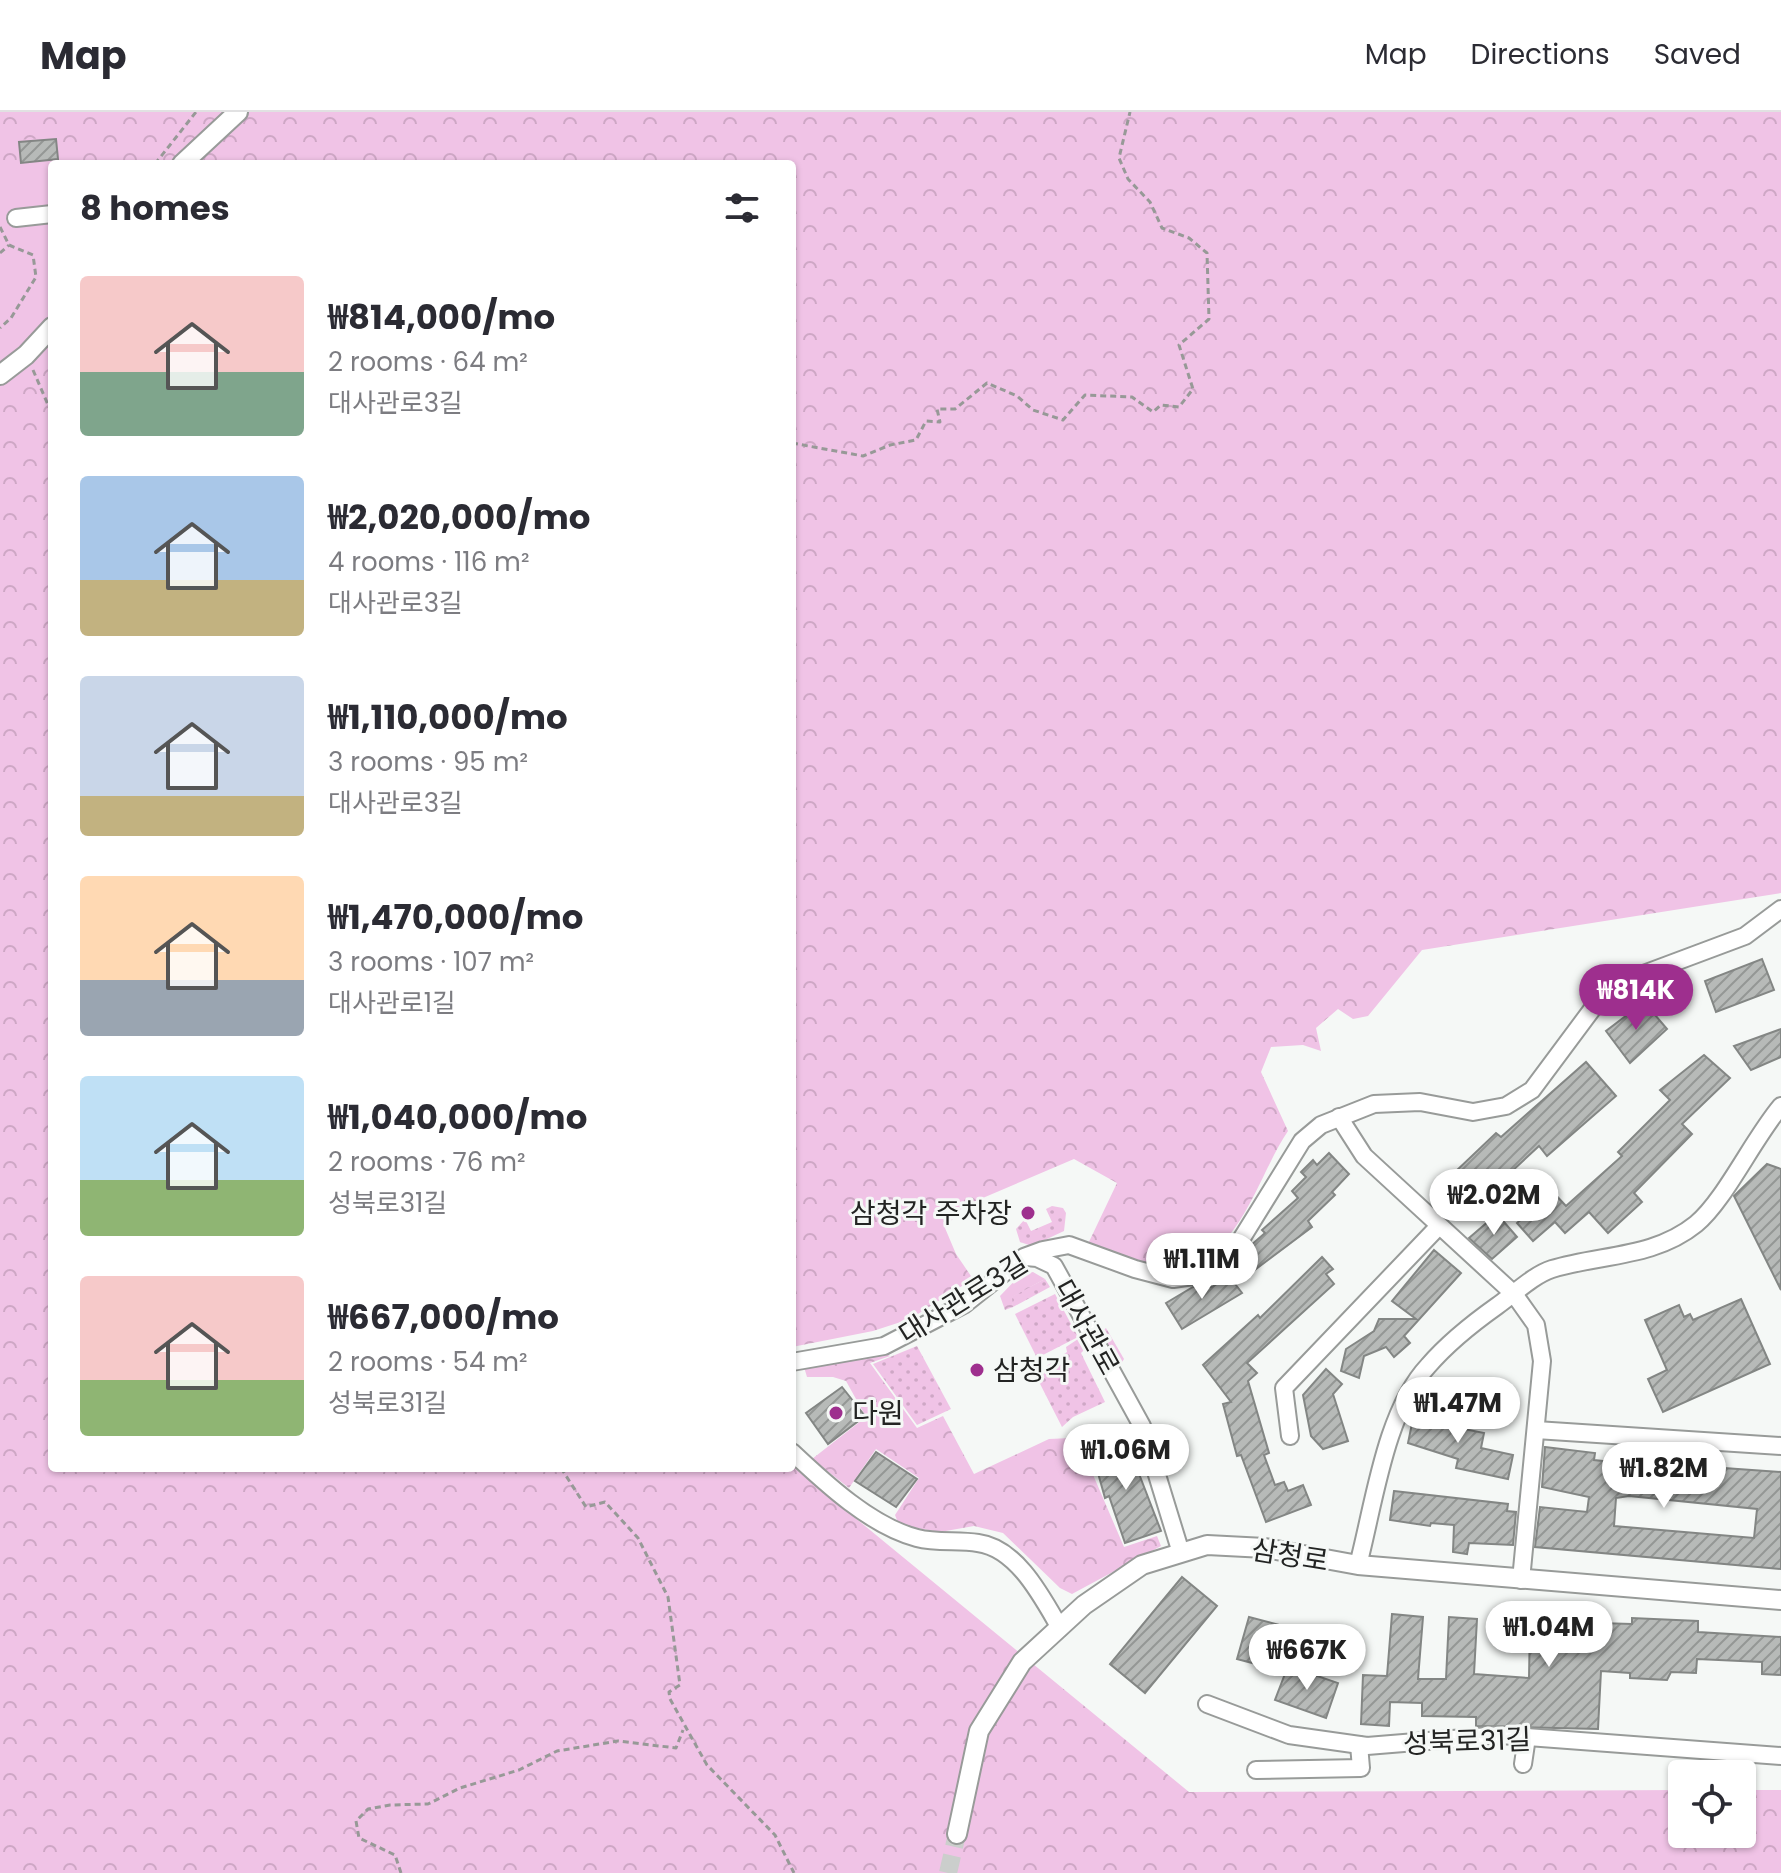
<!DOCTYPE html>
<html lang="en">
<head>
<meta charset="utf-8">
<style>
	:root { --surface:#fff; --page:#f2f2f3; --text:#2b2b33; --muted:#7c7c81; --line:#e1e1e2; --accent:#9e2f8e }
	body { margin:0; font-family:Poppins,"Noto Sans KR",sans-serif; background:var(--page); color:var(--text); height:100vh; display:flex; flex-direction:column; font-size:30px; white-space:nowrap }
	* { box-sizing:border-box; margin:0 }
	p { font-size:26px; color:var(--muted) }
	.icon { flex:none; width:44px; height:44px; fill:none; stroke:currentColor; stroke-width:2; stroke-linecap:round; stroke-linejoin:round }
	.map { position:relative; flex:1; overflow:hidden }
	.drawer { position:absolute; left:48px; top:48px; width:748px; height:1312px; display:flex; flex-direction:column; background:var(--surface); border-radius:8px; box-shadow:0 2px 6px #0004 }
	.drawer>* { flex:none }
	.tools { position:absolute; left:1668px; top:1648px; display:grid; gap:16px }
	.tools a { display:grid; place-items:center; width:88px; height:88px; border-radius:8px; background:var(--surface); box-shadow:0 2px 6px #0004; font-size:40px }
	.price { position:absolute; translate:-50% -68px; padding:0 18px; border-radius:28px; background:#fff; color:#222; font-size:26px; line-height:52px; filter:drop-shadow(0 2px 4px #0008) }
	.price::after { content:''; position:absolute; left:50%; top:48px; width:24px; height:18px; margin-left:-12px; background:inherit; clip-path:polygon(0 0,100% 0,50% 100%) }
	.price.active { background:var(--accent); color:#fff }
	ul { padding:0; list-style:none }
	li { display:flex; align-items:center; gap:24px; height:200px; padding:0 32px }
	li span { display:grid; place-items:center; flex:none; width:224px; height:160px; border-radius:8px; color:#555 }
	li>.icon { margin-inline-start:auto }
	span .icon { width:96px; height:96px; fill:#fffc; stroke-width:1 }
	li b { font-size:34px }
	h2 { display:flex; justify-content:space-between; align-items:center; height:96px; padding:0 32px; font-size:34px }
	header { display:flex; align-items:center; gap:48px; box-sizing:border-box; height:112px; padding:0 40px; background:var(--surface); border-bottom:2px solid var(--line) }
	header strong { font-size:38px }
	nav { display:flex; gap:44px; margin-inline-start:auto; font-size:28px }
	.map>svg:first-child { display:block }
	.grass { fill:url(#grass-dots) }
	.forest { fill:url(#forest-crowns) }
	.park { fill:#f0c3e6 }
	.building { fill:url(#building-hatch); stroke:#838684; stroke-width:2; fill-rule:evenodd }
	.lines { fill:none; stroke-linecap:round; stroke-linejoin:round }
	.tertiary-tunnel { stroke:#cbcecc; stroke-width:18; stroke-dasharray:18 9; stroke-linecap:butt }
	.minor-casing { stroke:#989b99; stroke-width:20 }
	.tertiary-casing { stroke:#989b99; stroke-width:22 }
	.path { stroke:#979997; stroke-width:3; stroke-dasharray:6 4; stroke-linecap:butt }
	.minor { stroke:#fff; stroke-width:16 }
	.tertiary { stroke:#fff; stroke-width:18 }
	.poi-dot { fill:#9e2f8e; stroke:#f5f8f6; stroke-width:3 }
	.labels { text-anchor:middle; stroke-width:6; stroke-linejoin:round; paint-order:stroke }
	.poi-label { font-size:28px; fill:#232423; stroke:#f5f8f6; text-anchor:start }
	.street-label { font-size:28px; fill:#232423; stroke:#f5f8f6 }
</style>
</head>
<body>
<header>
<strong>Map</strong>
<nav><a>Map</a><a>Directions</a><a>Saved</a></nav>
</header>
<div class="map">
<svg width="1781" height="1761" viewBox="0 0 1781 1761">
	<defs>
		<pattern id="grass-dots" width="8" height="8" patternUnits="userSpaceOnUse" patternTransform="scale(2)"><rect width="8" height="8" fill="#f0c3e6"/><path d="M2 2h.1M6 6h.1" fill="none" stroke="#cea7c5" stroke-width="1.8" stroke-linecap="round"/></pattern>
		<pattern id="forest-crowns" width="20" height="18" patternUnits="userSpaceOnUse" patternTransform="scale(2)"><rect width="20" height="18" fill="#f0c3e6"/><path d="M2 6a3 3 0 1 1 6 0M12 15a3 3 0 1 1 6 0" fill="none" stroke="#cea7c5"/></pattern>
		<pattern id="building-hatch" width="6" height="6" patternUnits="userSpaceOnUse" patternTransform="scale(2)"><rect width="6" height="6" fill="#b7bab8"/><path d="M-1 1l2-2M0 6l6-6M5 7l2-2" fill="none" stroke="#949795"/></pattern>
	</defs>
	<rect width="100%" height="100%" fill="#f5f8f6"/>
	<!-- grass -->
	<g class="grass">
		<polygon points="1052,1094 1063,1096 1066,1101 1064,1119 1032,1134 1020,1130 1016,1117 1025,1107 1031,1119 1052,1110 1046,1097"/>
		<polygon points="1045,1167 1050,1175 1013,1195 1011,1185"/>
		<polygon points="1055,1182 1078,1225 1037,1246 1015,1202"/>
		<polygon points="1106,1216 1124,1247 1121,1252 1117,1252 1100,1221"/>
		<polygon points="1081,1225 1087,1235 1081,1241 1105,1290 1073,1305 1062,1315 1035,1262 1067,1240 1066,1235"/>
		<polygon points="917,1234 951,1297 917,1313 873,1252"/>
	</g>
	<!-- forest -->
	<g class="forest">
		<path d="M0,0H1781V781L1422,838L1368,904L1353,907L1338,897L1316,916L1321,939L1303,933L1271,935L1261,960L1288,1019C1257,1064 1238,1153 1172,1155C1146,1156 1113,1141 1087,1134L1117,1071L1074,1047L964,1094L945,1116L956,1142L973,1167L910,1207L873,1219L792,1235V52H52V1356L792,1354L1189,1680L1682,1678V1722H1742V1678H1781V1761H0Z"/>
		<polygon points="1033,1160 1045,1167 1012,1185 1013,1195 1005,1198 1000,1184 1021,1162"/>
		<polygon points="882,1240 890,1244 870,1251 917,1316 943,1304 974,1362 1049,1327 1071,1326 1082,1337 1124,1435 1157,1424 1161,1434 1072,1482 1060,1476 1003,1421 974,1414 940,1420 899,1413 895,1403 919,1366 876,1337 849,1376 812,1347 866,1305 846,1269 833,1265 807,1265 804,1255"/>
	</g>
	<!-- park -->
	<polygon class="park" points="59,25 61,52 52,52 52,215 0,263 0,59 16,59 18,28"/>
	<!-- building -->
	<g class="building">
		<polygon points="56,27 58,47 21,51 19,30"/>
		<polygon points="1762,847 1774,878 1716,900 1705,869"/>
		<polygon points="1644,890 1667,917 1630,951 1606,919"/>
		<polygon points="1781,917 1781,945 1751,958 1734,934"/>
		<polygon points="1704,943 1730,966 1682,1012 1692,1022 1634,1081 1642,1090 1608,1121 1589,1100 1565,1121 1555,1110 1533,1129 1517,1111 1552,1079 1566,1094 1622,1044 1618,1040 1670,988 1660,978"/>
		<polygon points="1586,950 1616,984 1547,1044 1539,1034 1481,1088 1455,1060 1496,1021 1501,1025"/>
		<polygon points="1329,1041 1349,1062 1332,1080 1335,1083 1308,1109 1312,1115 1252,1160 1241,1148 1249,1135 1265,1121 1262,1118 1298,1086 1292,1079 1306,1065 1301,1060 1313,1048 1317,1053"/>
		<polygon points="1767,1052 1781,1057 1781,1178 1734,1084"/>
		<polygon points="1497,1102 1517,1125 1492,1147 1469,1126"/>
		<polygon points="1434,1138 1461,1161 1404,1224 1410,1231 1394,1245 1386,1235 1364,1244 1359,1266 1341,1259 1346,1237 1374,1219 1379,1207 1416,1207 1392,1189"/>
		<polygon points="1322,1145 1333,1157 1326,1162 1334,1172 1247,1251 1257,1261 1248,1269 1269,1341 1264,1343 1275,1373 1284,1370 1288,1379 1303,1373 1311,1393 1266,1410 1241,1343 1237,1344 1223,1292 1231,1290 1203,1253 1258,1203 1260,1206"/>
		<polygon points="1229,1164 1242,1181 1182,1217 1166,1191 1193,1175 1212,1175"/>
		<polygon points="1741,1187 1770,1252 1663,1300 1648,1267 1667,1258 1645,1208 1679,1193 1684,1205 1690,1202 1693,1208"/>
		<polygon points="1326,1257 1342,1272 1333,1282 1348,1329 1323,1337 1311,1324 1303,1283"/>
		<polygon points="842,1275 865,1304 828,1332 806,1301"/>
		<polygon points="1415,1297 1460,1309 1459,1316 1484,1321 1481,1336 1513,1343 1508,1367 1456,1356 1458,1347 1408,1331"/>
		<polygon points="1126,1328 1161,1419 1125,1431 1109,1384 1105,1386 1098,1361 1103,1360 1096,1338"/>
		<path d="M1545,1335L1595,1341L1594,1348L1640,1353L1641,1344L1683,1348L1682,1353L1781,1360V1457L1535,1435L1540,1395L1587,1400L1589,1385L1542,1375ZM1629,1384L1757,1397L1754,1426L1614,1414L1616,1386Z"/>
		<polygon points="876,1340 917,1367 896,1395 855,1369"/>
		<polygon points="1394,1379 1508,1392 1507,1399 1516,1400 1513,1433 1469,1431 1467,1442 1453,1440 1454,1413 1431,1411 1430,1414 1390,1408"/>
		<polygon points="1182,1465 1217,1494 1145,1581 1110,1552"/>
		<polygon points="1392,1502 1423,1505 1418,1567 1446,1567 1449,1505 1477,1507 1474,1562 1529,1566 1530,1509 1632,1512 1632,1506 1698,1509 1698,1520 1781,1525 1781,1563 1762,1562 1762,1550 1697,1547 1696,1561 1671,1560 1667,1568 1630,1566 1630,1561 1601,1559 1598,1617 1476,1614 1476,1605 1422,1604 1422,1591 1390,1590 1389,1614 1361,1612 1363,1563 1387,1564"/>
		<polygon points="1249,1505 1283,1514 1271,1556 1237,1547"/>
		<polygon points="1288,1554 1338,1571 1326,1606 1275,1588"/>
	</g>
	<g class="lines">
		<!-- tertiary-tunnel -->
		<polyline class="tertiary-tunnel" points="948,1761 957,1722"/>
		<defs>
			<g id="minor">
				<polyline points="16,106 52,102"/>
				<polyline points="1339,1005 1364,1044 1514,1182 1536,1213 1542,1249 1521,1468"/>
				<polyline points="1026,1145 1037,1146 1054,1154 1142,1314 1181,1441"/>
				<polyline points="792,1250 884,1234 965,1192 1024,1145 1043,1138 1069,1133 1135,1157 1173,1167 1207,1162 1232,1142 1302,1029 1321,1013 1374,992 1420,990 1473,1000 1506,994 1532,978 1596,892 1622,870 1745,824 1781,797"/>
				<polyline points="1536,1318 1781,1334"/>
				<polyline points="1290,1324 1284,1276 1438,1115"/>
				<path d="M792,1340C825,1371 871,1414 917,1426C936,1431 958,1428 978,1431C1017,1436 1042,1485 1060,1516"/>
				<path d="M1358,1453C1374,1393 1385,1300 1428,1254C1447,1232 1473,1211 1497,1194C1513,1183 1533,1163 1552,1157C1601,1142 1654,1146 1696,1112C1725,1088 1753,1027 1781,994"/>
				<polyline points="1207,1592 1289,1623 1367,1634 1501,1623 1781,1644"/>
				<polyline points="1523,1652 1527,1625"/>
				<polyline points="1256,1658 1361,1656 1359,1633"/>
			</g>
			<g id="tertiary">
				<polyline points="182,52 238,0"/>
				<polyline points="0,263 26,243 52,215"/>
				<polyline points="957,1722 979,1619 1022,1550 1084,1493 1142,1453 1207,1433 1265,1436 1358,1453 1781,1488"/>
			</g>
		</defs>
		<!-- minor casing -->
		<use href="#minor" class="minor-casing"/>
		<!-- tertiary casing -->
		<use href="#tertiary" class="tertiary-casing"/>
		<!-- path -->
		<g class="path">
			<polyline points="155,52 196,0"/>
			<polyline points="0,115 9,133 33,143 36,165 11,206 0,216"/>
			<polyline points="0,141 9,133"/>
			<polyline points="33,258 52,302"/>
			<polyline points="792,331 863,344 890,333 916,328 926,309 940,310 937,297 955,297 987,271 1017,284 1033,298 1063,308 1085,283 1132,285 1153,300 1161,293 1179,295 1193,277 1179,233 1209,207 1207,141 1189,126 1162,116 1150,90 1128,67 1119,46 1130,0"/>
			<polyline points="561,1356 586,1395 605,1390 638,1426 668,1485 680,1573 669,1580 670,1587 707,1653 775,1723 794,1761"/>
			<polyline points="401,1761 395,1743 359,1726 356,1709 368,1697 390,1693 428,1692 460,1676 519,1658 557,1639 618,1629 676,1636 683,1618"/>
		</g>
		<!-- minor -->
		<use href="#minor" class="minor"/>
		<!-- tertiary -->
		<use href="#tertiary" class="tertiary"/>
	</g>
	<!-- markers -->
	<g class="poi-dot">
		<circle cx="1028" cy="1101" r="8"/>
		<circle cx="977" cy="1258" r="8"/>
		<circle cx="836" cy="1301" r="8"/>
	</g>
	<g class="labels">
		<!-- poi labels -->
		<g class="poi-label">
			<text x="1012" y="1111" text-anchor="end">삼청각 주차장</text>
			<text x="993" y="1268">삼청각</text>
			<text x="852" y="1311">다원</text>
		</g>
		<!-- street labels -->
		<g class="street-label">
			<text transform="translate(963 1186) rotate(-32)" y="10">대사관로3길</text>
			<text transform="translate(1087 1215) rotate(61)" y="10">대사관로</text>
			<text transform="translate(1290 1443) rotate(9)" y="10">삼청로</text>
			<text transform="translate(1467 1629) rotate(-2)" y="10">성북로31길</text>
		</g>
	</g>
</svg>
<div class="tools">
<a><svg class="icon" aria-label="locate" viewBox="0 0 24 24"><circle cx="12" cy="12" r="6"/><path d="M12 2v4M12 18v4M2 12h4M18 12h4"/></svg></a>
</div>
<b class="price active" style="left:1636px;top:920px">₩814K</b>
<b class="price" style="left:1494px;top:1125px">₩2.02M</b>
<b class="price" style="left:1202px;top:1189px">₩1.11M</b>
<b class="price" style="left:1458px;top:1333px">₩1.47M</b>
<b class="price" style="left:1126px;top:1380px">₩1.06M</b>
<b class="price" style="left:1664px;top:1398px">₩1.82M</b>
<b class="price" style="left:1549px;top:1557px">₩1.04M</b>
<b class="price" style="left:1307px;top:1580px">₩667K</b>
<section class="drawer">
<h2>8 homes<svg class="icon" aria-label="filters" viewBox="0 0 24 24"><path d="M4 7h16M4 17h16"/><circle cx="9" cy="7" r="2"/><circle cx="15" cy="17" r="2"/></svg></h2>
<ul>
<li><span style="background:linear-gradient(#f6c9c9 60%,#7fa58c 0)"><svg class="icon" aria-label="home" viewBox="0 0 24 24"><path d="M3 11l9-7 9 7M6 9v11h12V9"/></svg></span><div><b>₩814,000/mo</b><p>2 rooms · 64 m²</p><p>대사관로3길</p></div></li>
<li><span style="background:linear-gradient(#a9c7e8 65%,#c2b280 0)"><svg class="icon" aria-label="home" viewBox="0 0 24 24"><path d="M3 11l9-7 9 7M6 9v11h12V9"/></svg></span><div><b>₩2,020,000/mo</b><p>4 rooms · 116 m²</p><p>대사관로3길</p></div></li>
<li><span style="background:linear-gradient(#c9d6e8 75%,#c2b280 0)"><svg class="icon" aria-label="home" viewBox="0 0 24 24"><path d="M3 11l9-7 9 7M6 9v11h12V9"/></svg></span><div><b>₩1,110,000/mo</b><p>3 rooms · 95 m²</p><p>대사관로3길</p></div></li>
<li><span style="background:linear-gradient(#ffd9b3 65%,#9aa5b1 0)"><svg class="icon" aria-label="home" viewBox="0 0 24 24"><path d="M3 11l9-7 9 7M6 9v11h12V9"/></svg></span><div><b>₩1,470,000/mo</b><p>3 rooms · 107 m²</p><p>대사관로1길</p></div></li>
<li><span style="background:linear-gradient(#bfe0f5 65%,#8fb573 0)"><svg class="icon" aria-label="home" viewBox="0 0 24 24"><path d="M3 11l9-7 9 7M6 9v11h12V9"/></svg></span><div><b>₩1,040,000/mo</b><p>2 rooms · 76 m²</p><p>성북로31길</p></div></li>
<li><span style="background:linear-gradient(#f6c9c9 65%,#8fb573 0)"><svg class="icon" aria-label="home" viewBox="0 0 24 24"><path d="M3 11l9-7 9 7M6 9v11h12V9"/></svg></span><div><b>₩667,000/mo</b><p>2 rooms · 54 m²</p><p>성북로31길</p></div></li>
</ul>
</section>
</div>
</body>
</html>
